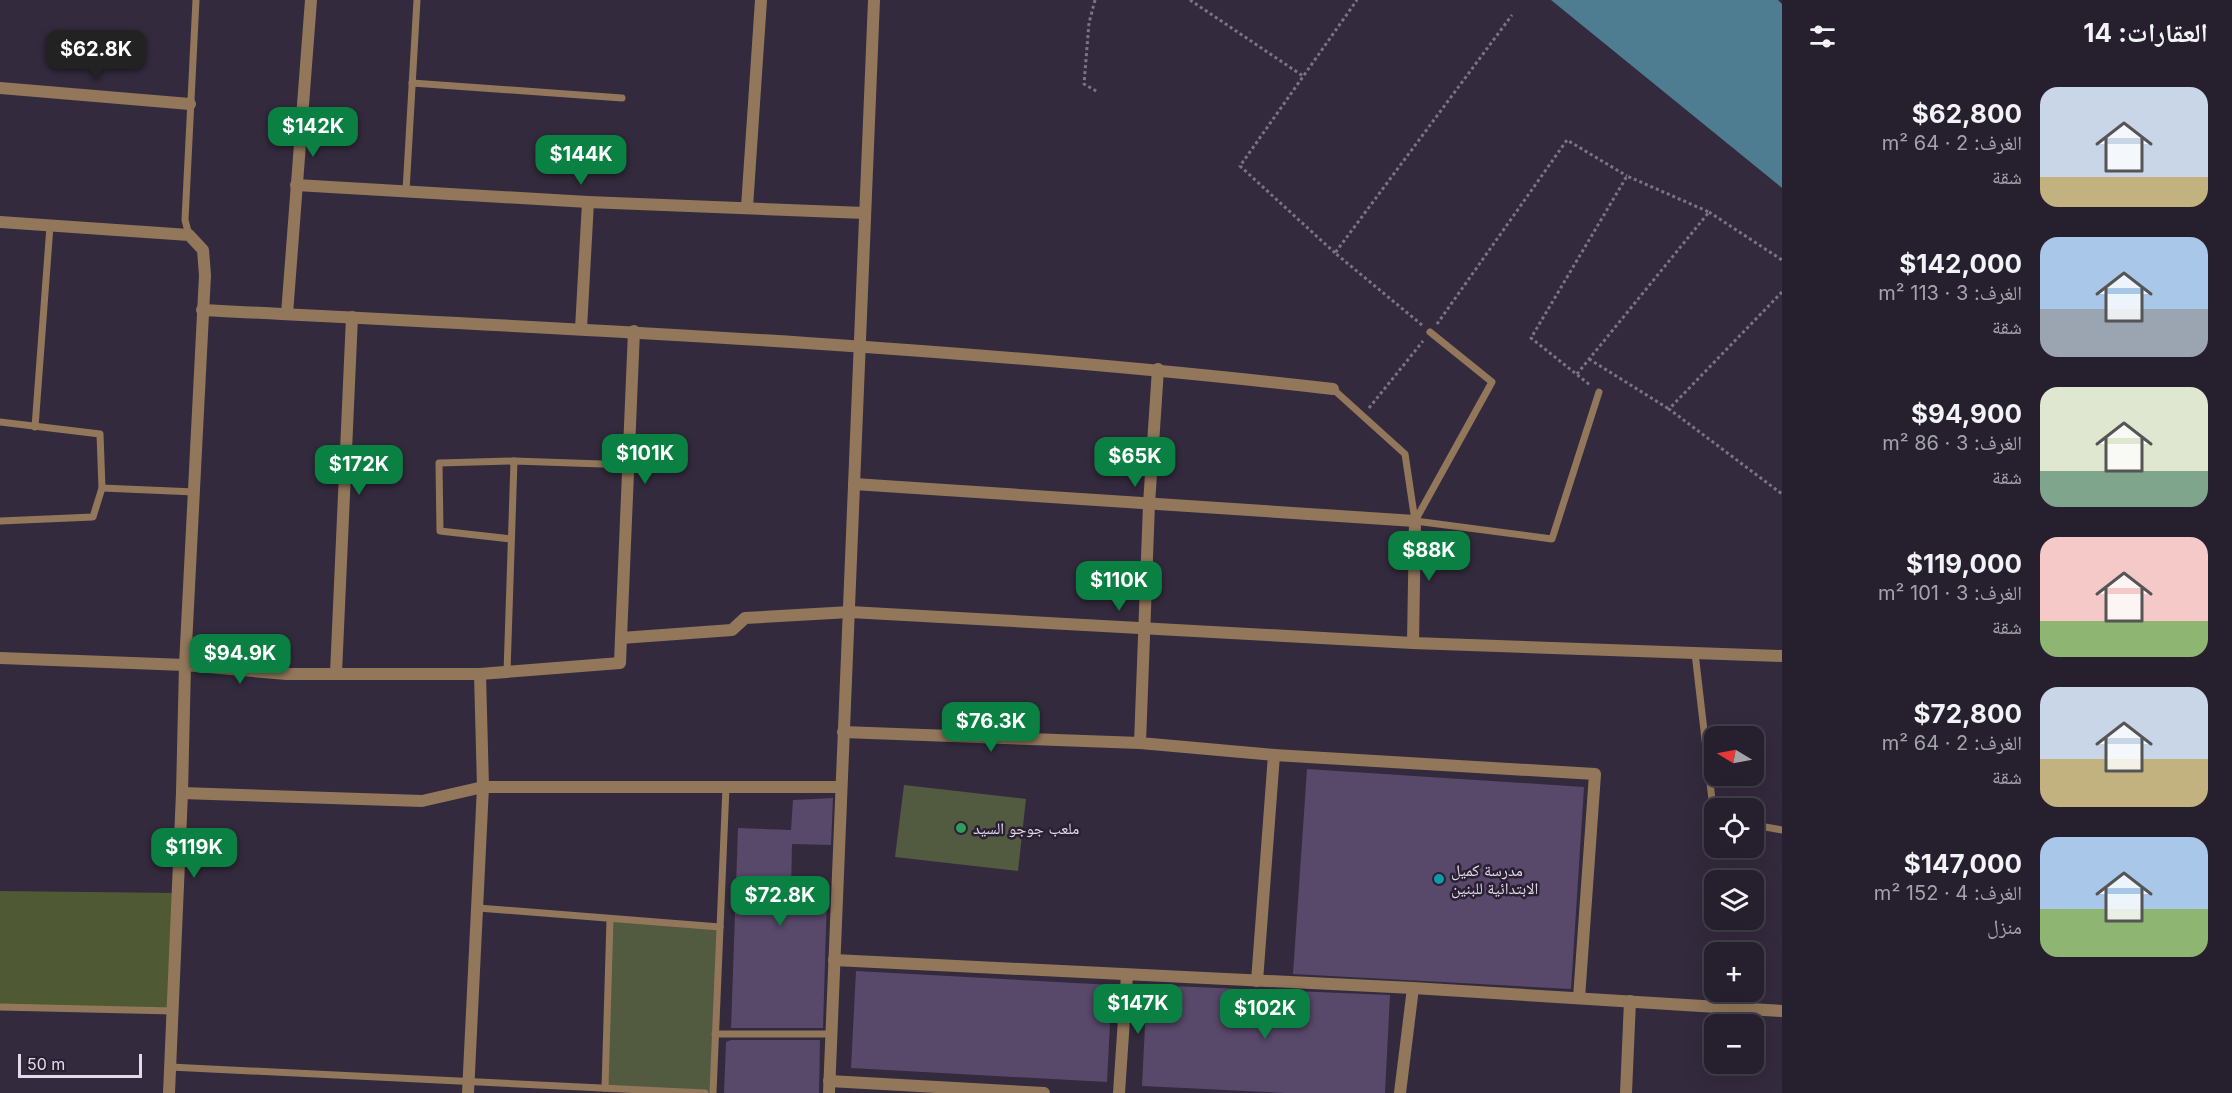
<!DOCTYPE html>
<html lang="ar">
<head>
<meta charset="utf-8">
<style>
	:root { --surface:#26202e; --page:#322d3a; --text:#f1f3f6; --muted:#a4a3aa; --line:#423e4a; --accent:#0b8043 }
	body { margin:0; font-family:Inter,"Noto Naskh Arabic",sans-serif; background:var(--page); color:var(--text); direction:rtl; height:100vh; display:flex; flex-direction:column; font-size:22px; white-space:nowrap }
	* { box-sizing:border-box; margin:0 }
	p { font-size:20px; color:var(--muted) }
	.icon { flex:none; width:33px; height:33px; fill:none; stroke:currentColor; stroke-width:2; stroke-linecap:round; stroke-linejoin:round }
	.map { position:relative; flex:1; overflow:hidden; direction:ltr }
	.details { display:flex; flex-direction:column; background:var(--surface); width:450px }
	.details>* { flex:none }
	.needle { width:39px; rotate:280deg }
	.fabs { position:absolute; left:1704px; top:726px; display:grid; gap:12px }
	.fabs a { display:grid; place-items:center; width:60px; height:60px; border-radius:12px; background:var(--surface); box-shadow:0 6px 24px #0002,0 0 0 2px var(--line); font-size:30px }
	.scale { position:absolute; left:18px; bottom:15px; width:124px; box-sizing:border-box; padding-left:6px; border:3px solid #e2dce9; border-top:0; font-size:16px; line-height:21px; white-space:nowrap; color:#e2dce9; -webkit-text-stroke:4px #292033; paint-order:stroke }
	.price { position:absolute; translate:-50% -51px; padding:0 14px; border-radius:12px; background:var(--accent); color:#fff; font-size:20px; line-height:39px; filter:drop-shadow(0 2px 3px #0008) }
	.price::after { content:''; position:absolute; left:50%; top:36px; width:18px; height:14px; margin-left:-9px; background:inherit; clip-path:polygon(0 0,100% 0,50% 100%) }
	.price.current { background:#222; color:#fff }
	ul { padding:0; list-style:none }
	li { display:flex; align-items:center; gap:18px; height:150px; padding:0 24px }
	li span { display:grid; place-items:center; flex:none; width:168px; height:120px; border-radius:18px; color:#555 }
	li>.icon { margin-inline-start:auto }
	span .icon { width:72px; height:72px; fill:#fffc; stroke-width:1 }
	li b { font-size:26px }
	h2 { display:flex; justify-content:space-between; align-items:center; height:72px; padding:0 24px; font-size:26px }
	main { display:flex; flex:1; min-height:0 }
	.map>svg:first-child { display:block }
	.green { fill:#525a40 }
	.forest { fill:#4f5a34 }
	.water { fill:#4e7c90 }
	.building { fill:#58486a }
	.lines { fill:none; stroke-linecap:round; stroke-linejoin:round }
	.path { stroke:#7c7485; stroke-width:3; stroke-dasharray:3 3; stroke-linecap:butt }
	.service { stroke:#92775b; stroke-width:7 }
	.minor { stroke:#92775b; stroke-width:12 }
	.leisure-dot { fill:#2e9e5b; stroke:#292033; stroke-width:2 }
	.culture-dot { fill:#0f9aa8; stroke:#292033; stroke-width:2 }
	.labels { text-anchor:middle; stroke-width:5; stroke-linejoin:round; paint-order:stroke }
	.poi-label { font-size:16px; fill:#e2dce9; stroke:#292033; text-anchor:start }
</style>
</head>
<body>
<main>
<section class="details">
<h2>العقارات: 14<svg class="icon" aria-label="filters" viewBox="0 0 24 24"><path d="M4 7h16M4 17h16"/><circle cx="9" cy="7" r="2"/><circle cx="15" cy="17" r="2"/></svg></h2>
<ul>
<li><span style="background:linear-gradient(#c9d6e8 75%,#c2b280 0)"><svg class="icon" aria-label="home" viewBox="0 0 24 24"><path d="M3 11l9-7 9 7M6 9v11h12V9"/></svg></span><div><b>$62,800</b><p>الغرف: 2 · 64 m²</p><p>شقة</p></div></li>
<li><span style="background:linear-gradient(#a9c7e8 60%,#9aa5b1 0)"><svg class="icon" aria-label="home" viewBox="0 0 24 24"><path d="M3 11l9-7 9 7M6 9v11h12V9"/></svg></span><div><b>$142,000</b><p>الغرف: 3 · 113 m²</p><p>شقة</p></div></li>
<li><span style="background:linear-gradient(#dfe7d0 70%,#7fa58c 0)"><svg class="icon" aria-label="home" viewBox="0 0 24 24"><path d="M3 11l9-7 9 7M6 9v11h12V9"/></svg></span><div><b>$94,900</b><p>الغرف: 3 · 86 m²</p><p>شقة</p></div></li>
<li><span style="background:linear-gradient(#f6c9c9 70%,#8fb573 0)"><svg class="icon" aria-label="home" viewBox="0 0 24 24"><path d="M3 11l9-7 9 7M6 9v11h12V9"/></svg></span><div><b>$119,000</b><p>الغرف: 3 · 101 m²</p><p>شقة</p></div></li>
<li><span style="background:linear-gradient(#c9d6e8 60%,#c2b280 0)"><svg class="icon" aria-label="home" viewBox="0 0 24 24"><path d="M3 11l9-7 9 7M6 9v11h12V9"/></svg></span><div><b>$72,800</b><p>الغرف: 2 · 64 m²</p><p>شقة</p></div></li>
<li><span style="background:linear-gradient(#a9c7e8 60%,#8fb573 0)"><svg class="icon" aria-label="home" viewBox="0 0 24 24"><path d="M3 11l9-7 9 7M6 9v11h12V9"/></svg></span><div><b>$147,000</b><p>الغرف: 4 · 152 m²</p><p>منزل</p></div></li>
</ul>
</section>
<div class="map">
<svg width="1782" height="1093" viewBox="0 0 1782 1093">
	<rect width="100%" height="100%" fill="#332a3d"/>
	<!-- green -->
	<g class="green">
		<polygon points="904,785 1026,799 1018,871 895,857"/>
		<polygon points="610,919 720,927 713,1093 605,1088"/>
	</g>
	<!-- forest -->
	<polygon class="forest" points="0,891 178,893 174,1011 0,1007"/>
	<!-- water -->
	<polygon class="water" points="1551,0 1778,0 1782,4 1782,188"/>
	<!-- building -->
	<g class="building">
		<polygon points="1307,769 1584,787 1571,989 1293,974"/>
		<polygon points="833,798 831,845 792,844 791,894 827,895 823,1028 731,1028 738,828 791,830 793,800"/>
		<polygon points="856,971 1112,985 1107,1082 851,1068"/>
		<polygon points="1147,985 1390,995 1385,1093 1285,1093 1142,1086"/>
		<polygon points="731,1040 820,1040 819,1093 724,1093 726,1042"/>
	</g>
	<g class="lines">
		<!-- path -->
		<g class="path">
			<polyline points="1095,0 1089,23 1084,84 1098,92"/>
			<polyline points="1190,0 1303,76"/>
			<polyline points="1709,212 1782,260"/>
			<polyline points="1335,253 1240,166 1357,0"/>
			<polyline points="1782,292 1669,409 1782,494"/>
			<polyline points="1437,324 1567,140 1627,176"/>
			<polyline points="1422,325 1335,253 1512,15"/>
			<polyline points="1589,359 1669,409"/>
			<polyline points="1577,374 1709,212 1627,176 1531,338 1590,385"/>
			<polyline points="1369,408 1423,341"/>
		</g>
		<!-- service -->
		<g class="service">
			<polyline points="412,83 622,98"/>
			<polyline points="406,191 417,0"/>
			<polyline points="189,235 185,220 196,0"/>
			<polyline points="1333,389 1405,454 1415,521"/>
			<polyline points="0,422 100,434 102,488 195,492"/>
			<polyline points="35,427 50,226"/>
			<polyline points="0,521 93,517 102,488"/>
			<polyline points="1415,521 1552,539 1599,392"/>
			<polyline points="1415,521 1492,382 1430,332"/>
			<polyline points="511,539 440,531 439,463 514,461 631,465"/>
			<polyline points="1695,653 1714,817"/>
			<polyline points="507,672 514,461"/>
			<polyline points="1754,825 1782,830"/>
			<polyline points="478,908 720,927"/>
			<polyline points="0,1007 174,1011"/>
			<polyline points="715,1034 831,1034"/>
			<polyline points="170,1067 705,1093"/>
			<polyline points="605,1088 610,919"/>
			<polyline points="713,1093 726,787"/>
		</g>
		<!-- minor -->
		<g class="minor">
			<polyline points="0,88 190,104"/>
			<polyline points="296,185 588,202 865,213"/>
			<polyline points="747,207 761,0"/>
			<polyline points="0,222 189,235 203,250 205,275 185,665 182,793 169,1093"/>
			<path d="M202,310C579,329 958,346 1333,389"/>
			<polyline points="287,314 311,0"/>
			<polyline points="581,329 588,202"/>
			<polyline points="1158,369 1149,504 1140,743 1274,755 1257,981"/>
			<polyline points="854,484 1415,521 1413,643"/>
			<polyline points="621,638 634,331"/>
			<polyline points="0,658 185,665 286,674 480,674 620,663 621,638 732,630 745,618 850,612 1413,643 1782,656"/>
			<polyline points="336,673 352,317"/>
			<polyline points="843,732 1140,743"/>
			<polyline points="1274,755 1595,774 1579,998"/>
			<polyline points="182,793 422,801 483,787 841,787"/>
			<polyline points="834,960 1413,988 1782,1011"/>
			<polyline points="829,1081 1044,1093"/>
			<polyline points="468,1093 483,787 480,674"/>
			<polyline points="829,1093 874,0"/>
			<polyline points="1119,1093 1127,975"/>
			<polyline points="1400,1093 1413,988"/>
			<polyline points="1626,1093 1630,1001"/>
		</g>
	</g>
	<!-- markers -->
	<circle class="leisure-dot" cx="961" cy="828" r="6"/>
	<circle class="culture-dot" cx="1439" cy="879" r="6"/>
	<g class="labels">
		<!-- poi labels -->
		<g class="poi-label">
			<text x="973" y="834">ملعب جوجو السيد</text>
			<text x="1451" y="876">مدرسة كميل<tspan x="1451" dy="18">الابتدائية للبنين</tspan></text>
		</g>
	</g>
</svg>
<div class="fabs">
<a><svg class="needle" viewBox="-14 -14 28 28"><path d="M0-13l5 13h-10z" fill="#e53935"/><path d="M0 13l5-13h-10z" fill="#a4a3aa"/></svg></a>
<a><svg class="icon" aria-label="locate" viewBox="0 0 24 24"><circle cx="12" cy="12" r="6"/><path d="M12 2v4M12 18v4M2 12h4M18 12h4"/></svg></a>
<a><svg class="icon" aria-label="layers" viewBox="0 0 24 24"><path d="M12 4l9 5-9 5-9-5zM3 14l9 5 9-5"/></svg></a>
<a>+</a>
<a>−</a>
</div>
<div class="scale">50 m</div>
<b class="price current" style="left:96px;top:81px">$62.8K</b>
<b class="price" style="left:313px;top:158px">$142K</b>
<b class="price" style="left:581px;top:186px">$144K</b>
<b class="price" style="left:645px;top:485px">$101K</b>
<b class="price" style="left:1135px;top:488px">$65K</b>
<b class="price" style="left:359px;top:496px">$172K</b>
<b class="price" style="left:1429px;top:582px">$88K</b>
<b class="price" style="left:1119px;top:612px">$110K</b>
<b class="price" style="left:240px;top:685px">$94.9K</b>
<b class="price" style="left:991px;top:753px">$76.3K</b>
<b class="price" style="left:194px;top:879px">$119K</b>
<b class="price" style="left:780px;top:927px">$72.8K</b>
<b class="price" style="left:1138px;top:1035px">$147K</b>
<b class="price" style="left:1265px;top:1040px">$102K</b>
</div>
</main>
</body>
</html>
